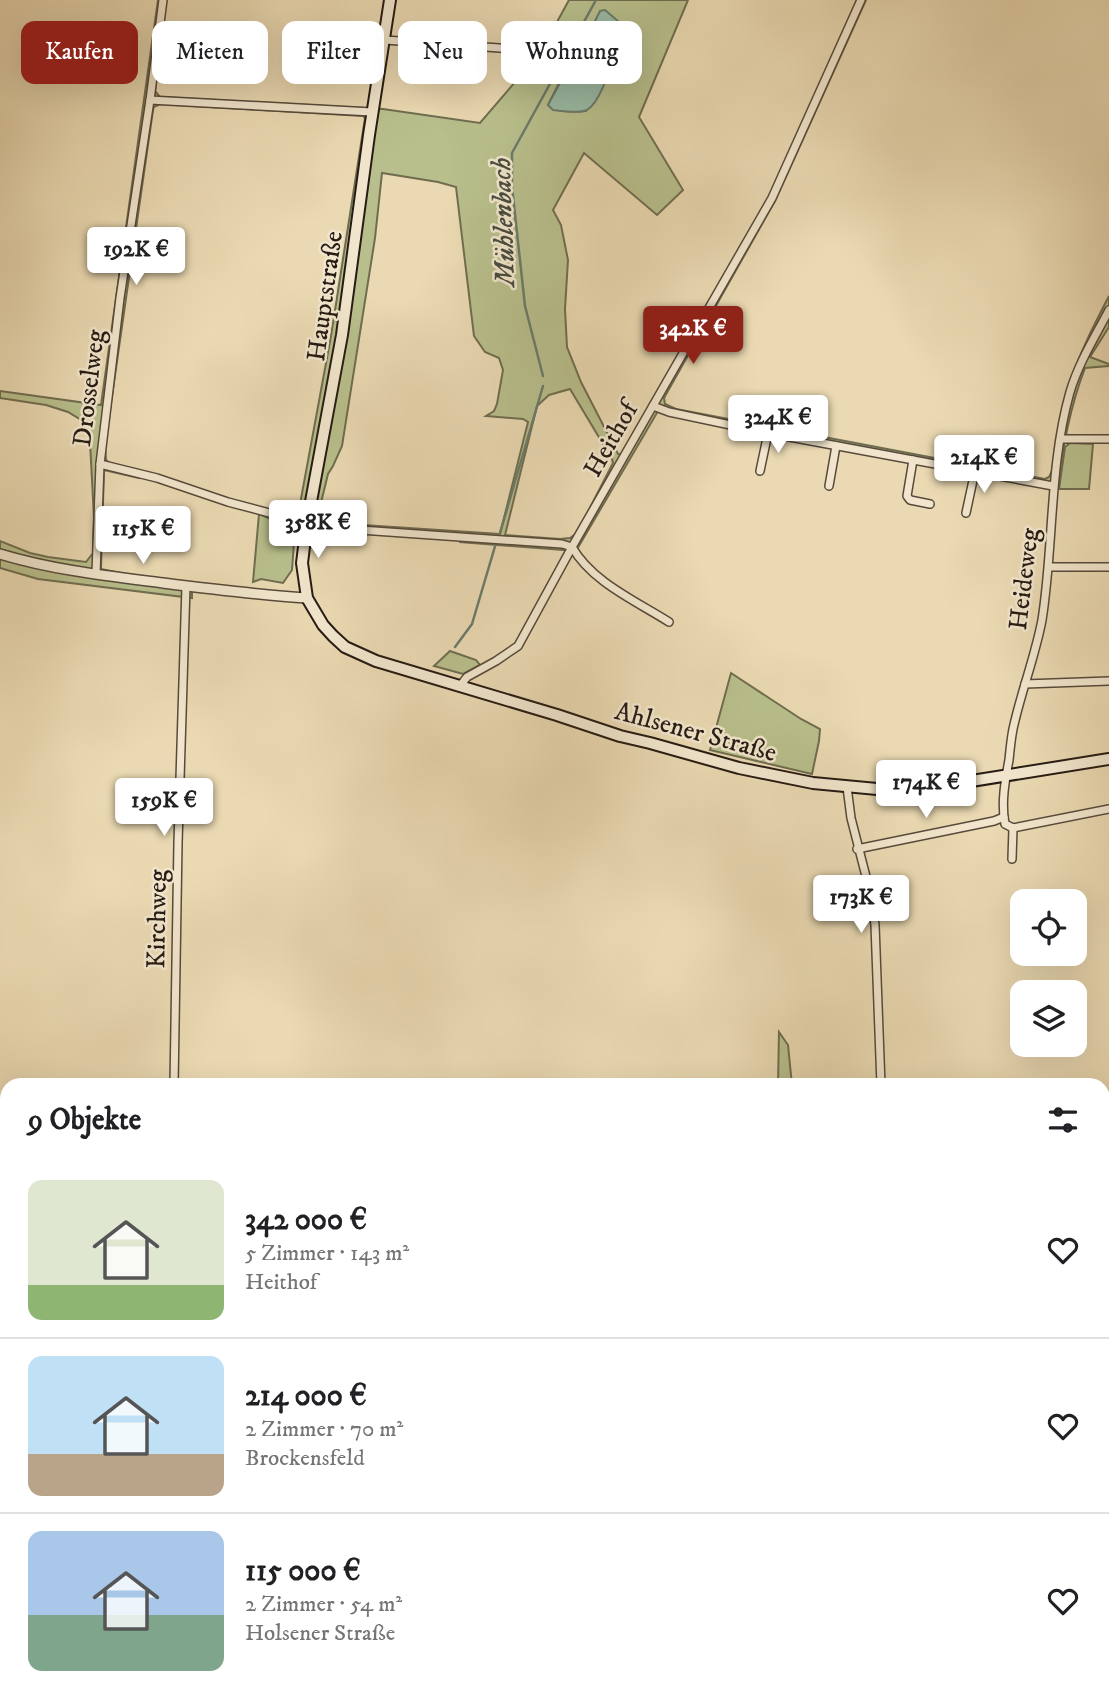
<!DOCTYPE html>
<html lang="de">
<head>
<meta charset="utf-8">
<style>
	:root { --surface:#fff; --page:#f6f6f6; --text:#202124; --muted:#757577; --line:#e0e0e0; --accent:#8f2418 }
	body { margin:0; font-family:"IM FELL DW Pica",serif; background:var(--page); color:var(--text); height:100vh; display:flex; flex-direction:column; font-size:26px; white-space:nowrap }
	* { box-sizing:border-box; margin:0 }
	p { font-size:23px; color:var(--muted) }
	.icon { flex:none; width:38px; height:38px; fill:none; stroke:currentColor; stroke-width:2; stroke-linecap:round; stroke-linejoin:round }
	.map { position:relative; flex:1; overflow:hidden }
	.sheet { position:absolute; left:0px; top:1078px; width:1110px; height:625px; display:flex; flex-direction:column; background:var(--surface); border-radius:21px 21px 0 0; box-shadow:0 7px 28px #0002 }
	.sheet>* { flex:none }
	.hud { position:absolute; left:21px; top:21px; width:700px; height:63px; display:flex; gap:14px }
	.buttons { position:absolute; left:1010px; top:889px; display:grid; gap:14px }
	.buttons a { display:grid; place-items:center; width:77px; height:77px; border-radius:14px; background:var(--surface); box-shadow:0 7px 28px #0002; font-size:35px }
	.price { position:absolute; translate:-50% -60px; padding:0 16px; border-radius:7px; background:#fff; color:#222; font-size:23px; line-height:46px; filter:drop-shadow(0 2px 4px #0008) }
	.price::after { content:''; position:absolute; left:50%; top:42px; width:21px; height:16px; margin-left:-10px; background:inherit; clip-path:polygon(0 0,100% 0,50% 100%) }
	.price.selected { background:var(--accent); color:#fff }
	ul { padding:0; list-style:none }
	li { display:flex; align-items:center; gap:21px; height:175px; padding:0 28px }
	li+li { border-top:2px solid var(--line) }
	li span { display:grid; place-items:center; flex:none; width:196px; height:140px; border-radius:14px; color:#555 }
	li>.icon { margin-inline-start:auto }
	span .icon { width:84px; height:84px; fill:#fffc; stroke-width:1 }
	li b { font-size:30px }
	h2 { display:flex; justify-content:space-between; align-items:center; height:84px; padding:0 28px; font-size:30px }
	.tag { padding:0 24px; border-radius:14px; background:var(--surface); box-shadow:0 7px 28px #0002; font-size:24px; line-height:63px }
	.tag.selected { background:var(--accent); color:#fff }
	.map>svg:first-child { display:block }
	.green { fill:#b8bf8c; stroke:#6f6d50; stroke-width:2; fill-rule:evenodd }
	.water { fill:#99bba6; stroke:#6b7b6b; stroke-width:2 }
	.lines { fill:none; stroke-linecap:round; stroke-linejoin:round }
	.stream { stroke:#6b7b6b; stroke-width:2.5 }
	.minor-casing { stroke:#574a3b; stroke-width:10 }
	.tertiary-casing { stroke:#574a3b; stroke-width:12 }
	.secondary-casing { stroke:#261b13; stroke-width:14 }
	.minor { stroke:#f1e6cd; stroke-width:7 }
	.tertiary { stroke:#f1e6cd; stroke-width:9 }
	.secondary { stroke:#f1e6cd; stroke-width:10 }
	.labels { text-anchor:middle; stroke-width:5; stroke-linejoin:round; paint-order:stroke }
	.street-label { font-size:26px; fill:#261b13; stroke:#f1e6cd }
	.water-label { font-size:28px; font-style:italic; fill:#484b3f; stroke:#f1e6cd }
</style>
</head>
<body>
<div class="map">
<svg width="1109" height="1702" viewBox="0 0 1109 1702">
	<rect width="100%" height="100%" fill="#ead9b2"/>
	<filter id="stains"><feTurbulence type="fractalNoise" baseFrequency=".00286" numOctaves="4"/><feColorMatrix values="0 0 0 0 .2 0 0 0 0 .09 0 0 0 0 .02 0 0 0 .5 -.17"/></filter>
	<radialGradient id="worn" r=".72"><stop offset=".6" stop-color="#630" stop-opacity="0"/><stop offset="1" stop-color="#630" stop-opacity=".3"/></radialGradient>
	<!-- green -->
	<g class="green">
		<path d="M158,0H166L155,91L160,97L383,109L480,123L540,53L569,0H688L639,117L683,190L657,215L584,153L553,210L561,225L568,260L565,309L567,347L581,382L618,454L622,455L769,198L857,0H866L775,201L664,398L665,404L676,409L1045,479L1049,477L1052,471C1056,443 1060,413 1069,386C1079,354 1094,325 1109,296V327L1090,357L1109,364V366L1085,368C1070,407 1063,447 1057,488L658,411L576,551L460,542L459,539L363,533L364,525L500,534L528,422L523,419L486,416L494,411L497,404L503,370L499,358L485,352L474,336L456,187L438,182L382,173L375,238L342,446L333,466L328,474L317,519L298,515L331,336L365,118L363,116L160,104L154,107L153,110L105,445L106,460L110,463L140,470L139,478L104,470L101,569L141,577L192,583V598L38,579L0,568V541L30,553L48,557L86,562L93,553L94,518L90,442L91,426L68,412L46,405L0,398V391L101,405ZM590,38L614,42L586,111C573,112 557,113 548,105L567,67L584,39ZM570,389L612,459L613,463L577,533L570,538L560,539L505,535L537,406L549,395Z"/>
		<polygon points="1070,443 1093,444 1089,489 1059,489 1065,447"/>
		<polygon points="259,514 295,529 292,570 283,583 261,579 253,582"/>
		<polygon points="450,651 476,660 480,665 463,674 434,666"/>
		<polygon points="731,673 801,719 820,729 819,741 812,774 710,750"/>
		<polygon points="779,1032 788,1045 792,1085 778,1085"/>
		<polygon points="0,1402 7,1404 7,1696 836,1696 850,1702 0,1702"/>
	</g>
	<!-- water -->
	<g class="water">
		<polygon points="605,10 626,28 623,36 597,30 593,25 600,11"/>
		<path d="M590,38L614,42L618,44C612,61 602,101 587,110C578,114 563,111 553,110L548,105L584,39Z"/>
	</g>
	<g class="lines">
		<!-- stream -->
		<g class="stream">
			<polyline points="543,376 525,306 512,187 512,153 596,0"/>
			<polyline points="500,533 543,386"/>
			<polyline points="455,647 472,624 496,543"/>
		</g>
		<defs>
			<g id="minor">
				<polyline points="385,40 512,49 526,48 533,40"/>
				<polyline points="150,100 372,112"/>
				<path d="M1109,310C1095,337 1079,362 1070,392C1049,466 1054,544 1042,620C1035,657 1021,692 1013,729C1011,739 1010,750 1009,760C1005,781 1001,803 1005,824L1013,828L1109,809"/>
				<polyline points="653,406 669,412 768,433 1053,486"/>
				<polyline points="1061,439 1109,439"/>
				<polyline points="913,460 907,496 910,500 930,504"/>
				<path d="M100,464L157,478L228,502L307,523L360,530L562,544L572,547C592,582 636,601 669,622"/>
				<polyline points="760,471 768,433"/>
				<polyline points="829,486 836,446"/>
				<polyline points="966,513 975,471"/>
				<polyline points="1049,567 1109,567"/>
				<polyline points="96,574 100,464 120,298 150,100 163,0"/>
				<polyline points="1025,684 1109,681"/>
				<polyline points="460,686 467,677 496,661 518,646 572,547 772,198 861,0"/>
				<polyline points="847,787 851,818 871,896 875,925 881,1085"/>
				<polyline points="857,849 994,821 1004,817"/>
				<polyline points="1012,859 1013,828"/>
				<polyline points="174,1085 178,843 186,586"/>
				<polyline points="0,1398 7,1400"/>
				<polyline points="1102,1414 1109,1412"/>
				<polyline points="902,1702 902,1696"/>
			</g>
			<path id="tertiary" d="M0,554C53,570 108,576 163,583C211,589 259,595 307,598"/>
			<polyline id="secondary" points="390,0 369,135 342,335 307,523 302,563 307,598 323,625 333,636 345,647 376,661 557,715 620,736 650,743 739,768 813,783 877,789 934,787 1109,759"/>
		</defs>
		<!-- minor casing -->
		<use href="#minor" class="minor-casing"/>
		<!-- tertiary casing -->
		<use href="#tertiary" class="tertiary-casing"/>
		<!-- secondary casing -->
		<use href="#secondary" class="secondary-casing"/>
		<!-- minor -->
		<use href="#minor" class="minor"/>
		<!-- tertiary -->
		<use href="#tertiary" class="tertiary"/>
		<!-- secondary -->
		<use href="#secondary" class="secondary"/>
	</g>
	<g class="labels">
		<!-- street labels -->
		<g class="street-label">
			<text transform="translate(324 296) rotate(-82)" y="9">Hauptstraße</text>
			<text transform="translate(88 388) rotate(-83)" y="9">Drosselweg</text>
			<text transform="translate(610 439) rotate(-60)" y="9">Heithof</text>
			<text transform="translate(1023 579) rotate(-83)" y="9">Heideweg</text>
			<text transform="translate(696 731) rotate(15)" y="9">Ahlsener Straße</text>
			<text transform="translate(156 919) rotate(-89)" y="9">Kirchweg</text>
		</g>
		<!-- water labels -->
		<g class="water-label">
			<text transform="translate(502 222) rotate(-92)" y="10">Mühlenbach</text>
		</g>
	</g>
	<rect width="100%" height="100%" filter="url(#stains)"/>
	<rect width="100%" height="100%" fill="url(#worn)"/>
</svg>
<div class="buttons">
<a><svg class="icon" aria-label="locate" viewBox="0 0 24 24"><circle cx="12" cy="12" r="6"/><path d="M12 2v4M12 18v4M2 12h4M18 12h4"/></svg></a>
<a><svg class="icon" aria-label="layers" viewBox="0 0 24 24"><path d="M12 4l9 5-9 5-9-5zM3 14l9 5 9-5"/></svg></a>
</div>
<b class="price" style="left:136px;top:287px">192K €</b>
<b class="price selected" style="left:693px;top:366px">342K €</b>
<b class="price" style="left:778px;top:455px">324K €</b>
<b class="price" style="left:984px;top:495px">214K €</b>
<b class="price" style="left:318px;top:560px">358K €</b>
<b class="price" style="left:143px;top:566px">115K €</b>
<b class="price" style="left:926px;top:820px">174K €</b>
<b class="price" style="left:164px;top:838px">159K €</b>
<b class="price" style="left:861px;top:935px">173K €</b>
<div class="hud">
<a class="tag selected">Kaufen</a>
<a class="tag">Mieten</a>
<a class="tag">Filter</a>
<a class="tag">Neu</a>
<a class="tag">Wohnung</a>
</div>
<section class="sheet">
<h2>9 Objekte<svg class="icon" aria-label="filters" viewBox="0 0 24 24"><path d="M4 7h16M4 17h16"/><circle cx="9" cy="7" r="2"/><circle cx="15" cy="17" r="2"/></svg></h2>
<ul>
<li><span style="background:linear-gradient(#dfe7d0 75%,#8fb573 0)"><svg class="icon" aria-label="home" viewBox="0 0 24 24"><path d="M3 11l9-7 9 7M6 9v11h12V9"/></svg></span><div><b>342 000 €</b><p>5 Zimmer · 143 m²</p><p>Heithof</p></div><svg class="icon" aria-label="heart" viewBox="0 0 24 24"><path d="M12 20l-8-8c-3-5 5-10 8-4 3-6 11-1 8 4z"/></svg></li>
<li><span style="background:linear-gradient(#bfe0f5 70%,#b9a48a 0)"><svg class="icon" aria-label="home" viewBox="0 0 24 24"><path d="M3 11l9-7 9 7M6 9v11h12V9"/></svg></span><div><b>214 000 €</b><p>2 Zimmer · 70 m²</p><p>Brockensfeld</p></div><svg class="icon" aria-label="heart" viewBox="0 0 24 24"><path d="M12 20l-8-8c-3-5 5-10 8-4 3-6 11-1 8 4z"/></svg></li>
<li><span style="background:linear-gradient(#a9c7e8 60%,#7fa58c 0)"><svg class="icon" aria-label="home" viewBox="0 0 24 24"><path d="M3 11l9-7 9 7M6 9v11h12V9"/></svg></span><div><b>115 000 €</b><p>2 Zimmer · 54 m²</p><p>Holsener Straße</p></div><svg class="icon" aria-label="heart" viewBox="0 0 24 24"><path d="M12 20l-8-8c-3-5 5-10 8-4 3-6 11-1 8 4z"/></svg></li>
</ul>
</section>
</div>
</body>
</html>
